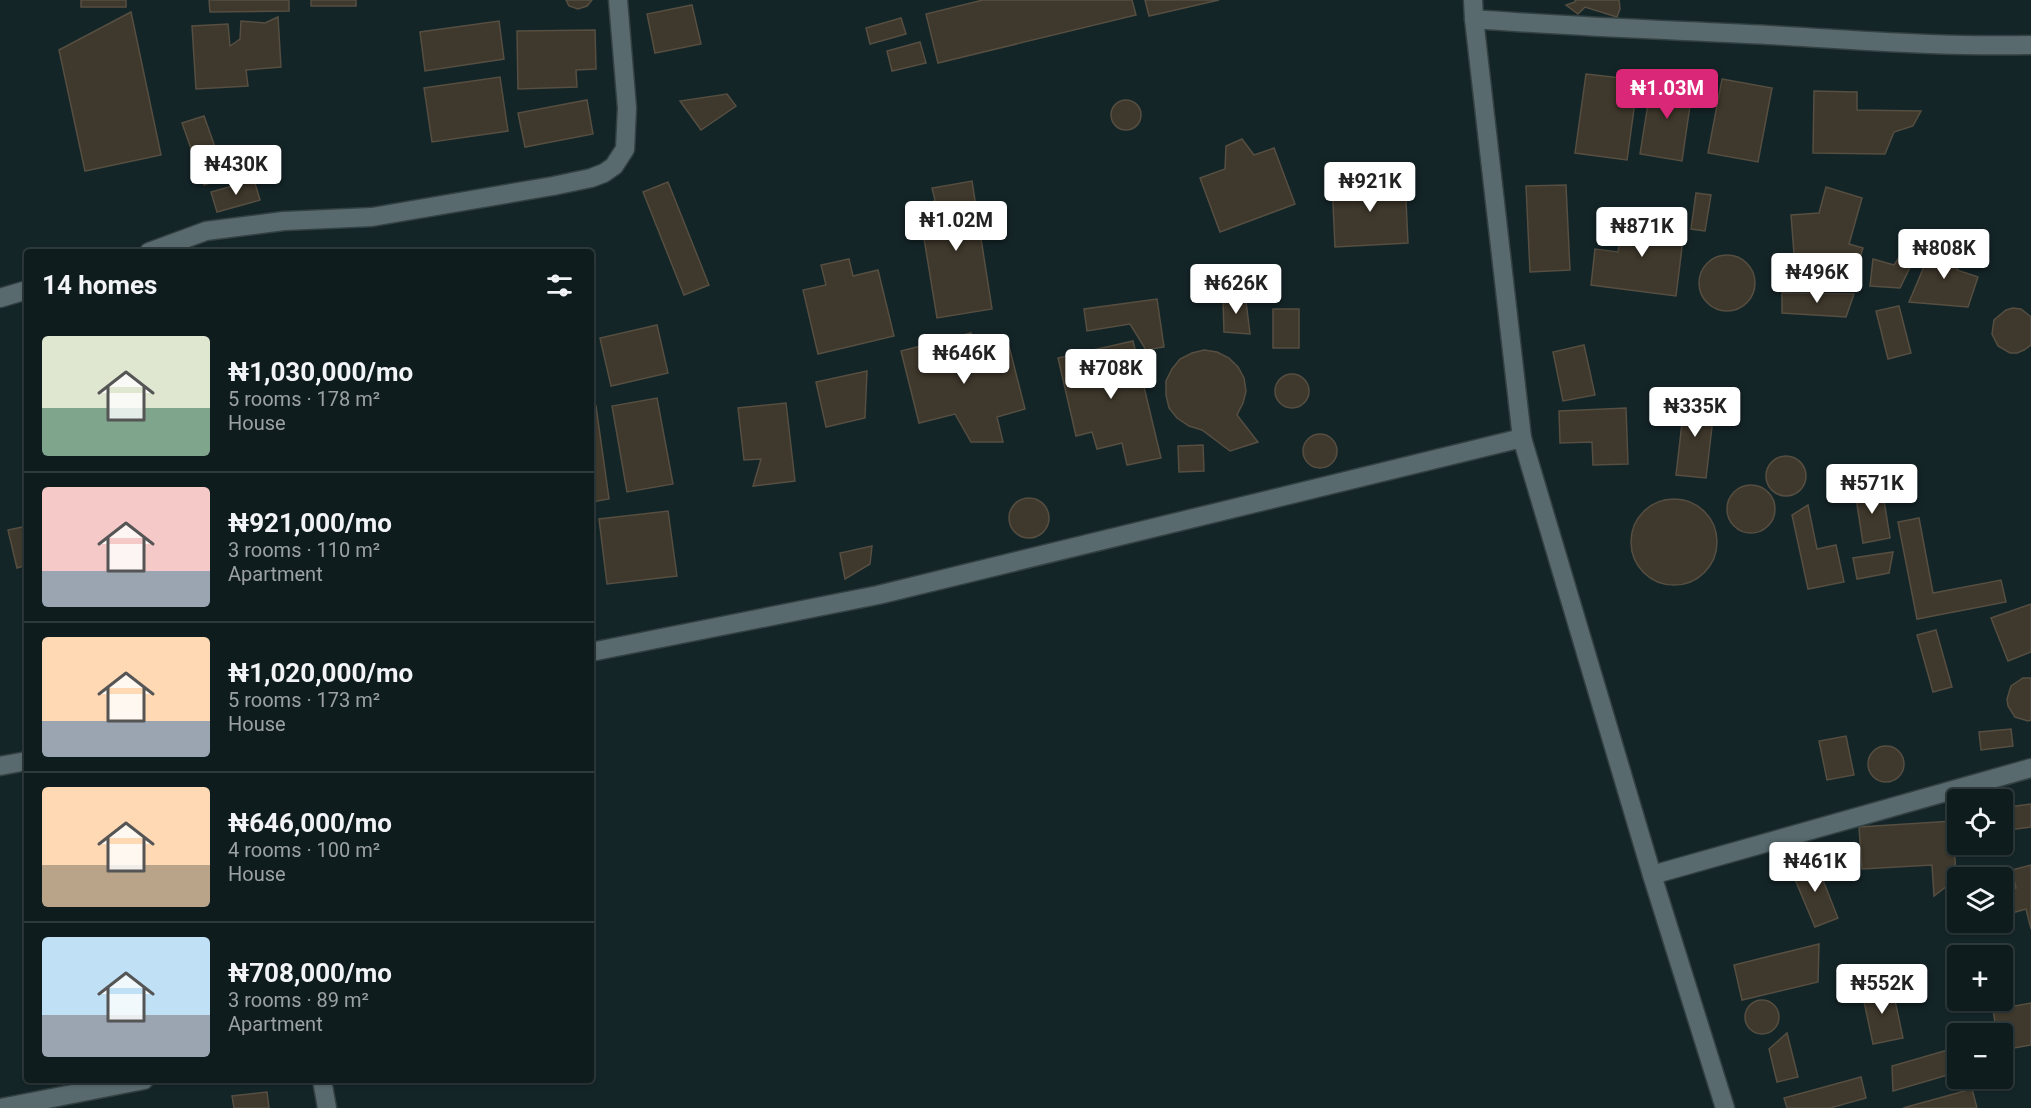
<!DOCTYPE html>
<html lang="en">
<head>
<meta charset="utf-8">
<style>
	:root { --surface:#0f1c1e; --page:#182527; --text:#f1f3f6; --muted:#9ba1a4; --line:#2f3a3c; --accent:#db2777 }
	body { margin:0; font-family:Roboto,sans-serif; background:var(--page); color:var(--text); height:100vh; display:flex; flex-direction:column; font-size:22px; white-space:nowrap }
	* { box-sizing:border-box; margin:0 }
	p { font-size:20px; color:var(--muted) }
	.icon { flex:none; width:33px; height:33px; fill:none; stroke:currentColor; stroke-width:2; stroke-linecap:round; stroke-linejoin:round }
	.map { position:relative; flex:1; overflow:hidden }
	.side { position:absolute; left:24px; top:249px; width:570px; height:834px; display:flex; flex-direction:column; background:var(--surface); border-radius:6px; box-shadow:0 2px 4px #0004,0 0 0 2px var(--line) }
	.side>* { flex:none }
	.fabs { position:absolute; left:1947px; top:789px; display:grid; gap:12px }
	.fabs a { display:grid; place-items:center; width:66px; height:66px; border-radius:6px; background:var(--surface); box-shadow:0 2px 4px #0004,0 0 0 2px var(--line); font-size:30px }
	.price { position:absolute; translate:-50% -51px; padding:0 14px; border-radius:6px; background:#fff; color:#222; font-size:20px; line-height:39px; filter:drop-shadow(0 2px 3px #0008) }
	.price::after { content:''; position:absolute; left:50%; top:36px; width:18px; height:14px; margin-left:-9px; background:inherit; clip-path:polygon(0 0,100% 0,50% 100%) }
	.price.on { background:var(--accent); color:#fff }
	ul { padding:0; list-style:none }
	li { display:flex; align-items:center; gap:18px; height:150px; padding:0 18px }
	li+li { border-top:2px solid var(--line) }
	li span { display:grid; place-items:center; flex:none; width:168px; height:120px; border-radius:6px; color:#555 }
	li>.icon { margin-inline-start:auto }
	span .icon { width:72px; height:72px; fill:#fffc; stroke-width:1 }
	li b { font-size:26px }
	h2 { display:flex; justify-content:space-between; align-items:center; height:72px; padding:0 18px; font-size:26px }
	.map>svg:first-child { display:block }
	.building { fill:#3f382c; stroke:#554e41; stroke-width:1.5 }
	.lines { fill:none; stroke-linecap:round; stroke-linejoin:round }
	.minor-casing { stroke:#344143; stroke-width:21 }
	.minor { stroke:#586a6e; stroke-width:18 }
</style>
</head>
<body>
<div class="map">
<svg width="2031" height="1108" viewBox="0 0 2031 1108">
	<rect width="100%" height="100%" fill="#142528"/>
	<!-- building -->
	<g class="building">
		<rect x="81" y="0" width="45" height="7"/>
		<polygon points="209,0 289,0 289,11 210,12"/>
		<rect x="311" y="0" width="45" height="6"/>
		<polygon points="566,0 592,0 587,6 578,9 569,6"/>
		<polygon points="983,0 1132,0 1136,15 938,63 926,14"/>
		<polygon points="1145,0 1219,0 1149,16"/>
		<polygon points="1575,0 1619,0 1620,9 1617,17 1585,7 1578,14 1566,5 1575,2"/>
		<polygon points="692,5 701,44 655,53 647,14"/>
		<polygon points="131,12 161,155 85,171 59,50"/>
		<polygon points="278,17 281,67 246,70 248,86 196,89 192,26 228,24 230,46 240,39 241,21 265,23"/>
		<polygon points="901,18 906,34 870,44 866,28"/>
		<polygon points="499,21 504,59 425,71 420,32"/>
		<polygon points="595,30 596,69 576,70 577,87 518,89 517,31"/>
		<polygon points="920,42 926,63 892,71 887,51"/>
		<polygon points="1586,74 1638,80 1627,160 1575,153"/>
		<polygon points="500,77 508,131 432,142 424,88"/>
		<polygon points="1652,79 1693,85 1682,161 1640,154"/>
		<polygon points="1722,79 1772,88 1758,162 1708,153"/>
		<polygon points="1814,91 1857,92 1857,110 1921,111 1913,126 1894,132 1885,154 1813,153"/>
		<polygon points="727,94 736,106 701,130 680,101"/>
		<polygon points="587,100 593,134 525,147 518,113"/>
		<circle cx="1126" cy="115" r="15"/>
		<polygon points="204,116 226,178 204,185 182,123"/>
		<polygon points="1242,139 1254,155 1274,148 1295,204 1220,232 1200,178 1225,169 1226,146"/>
		<polygon points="1405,179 1408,243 1335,247 1332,182"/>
		<polygon points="254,180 260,200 217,212 211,192"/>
		<polygon points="972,181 992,309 937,318 920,214 935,200 932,188"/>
		<polygon points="668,182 709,285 684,295 643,192"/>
		<polygon points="1566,185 1570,270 1530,272 1526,186"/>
		<polygon points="1826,187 1862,198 1849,244 1863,248 1852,284 1795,267 1791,215 1819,213"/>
		<polygon points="1696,193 1711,195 1705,231 1691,229"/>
		<polygon points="1623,216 1685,223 1676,296 1591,285 1595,249 1618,252"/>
		<polygon points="1965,247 1957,270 1978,277 1968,307 1909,302 1931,250"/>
		<polygon points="1918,251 1900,288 1870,286 1873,259 1894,265 1902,253"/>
		<circle cx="1727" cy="283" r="28"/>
		<polygon points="849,259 853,276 878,270 894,336 818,354 803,290 826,285 821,265"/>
		<polygon points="1245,293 1250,334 1224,332 1223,300"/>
		<polygon points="1782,293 1854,294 1846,317 1782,313"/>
		<polygon points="1157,299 1164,347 1146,350 1130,324 1087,331 1084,309"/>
		<polygon points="1899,306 1911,353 1888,359 1876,311"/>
		<polygon points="2013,308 2021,309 2031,317 2031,345 2024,350 2017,353 2010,353 1998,346 1992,334 1994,320 2006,310"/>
		<rect x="1273" y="309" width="26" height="39"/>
		<polygon points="657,325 668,373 611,386 600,338"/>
		<polygon points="971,333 976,354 1009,346 1025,409 997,417 1003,442 971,442 955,414 919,423 901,351"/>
		<polygon points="1133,341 1161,458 1127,465 1122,443 1097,449 1092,432 1076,436 1058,358"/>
		<polygon points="1584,345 1595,395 1563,401 1553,352"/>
		<polygon points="1204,350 1217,352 1229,358 1238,367 1244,378 1246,391 1243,403 1237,415 1258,442 1230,451 1202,430 1189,426 1177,418 1169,408 1166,395 1166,381 1172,369 1180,359 1192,353"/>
		<polygon points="867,371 865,418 826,427 816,382"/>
		<circle cx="1292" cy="391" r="17"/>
		<polygon points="1685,397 1715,401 1706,478 1676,475"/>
		<polygon points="657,398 673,484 627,492 612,406"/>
		<polygon points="786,403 795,481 753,486 761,459 744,460 738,408"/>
		<polygon points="596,406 609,499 591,502 591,407"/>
		<polygon points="1626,408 1628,464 1593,465 1592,442 1560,443 1559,411"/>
		<circle cx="1320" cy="451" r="17"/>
		<polygon points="1203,445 1204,471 1179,472 1178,446"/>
		<circle cx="1786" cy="476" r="20"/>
		<circle cx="1751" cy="509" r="24"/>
		<polygon points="1882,488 1890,538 1863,543 1855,492"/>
		<circle cx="1029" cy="518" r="20"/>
		<circle cx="1674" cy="542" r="43"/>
		<polygon points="1808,505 1817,549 1836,545 1844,582 1808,589 1792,515"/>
		<polygon points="668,511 677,576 607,584 599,519"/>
		<polygon points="1919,518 1933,593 2001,580 2006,602 1917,619 1898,522"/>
		<polygon points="27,526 27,565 17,568 8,530"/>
		<polygon points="872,546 870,564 845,579 840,553"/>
		<polygon points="1893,552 1889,573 1857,579 1853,558"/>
		<polygon points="2031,604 2031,652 2008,661 1991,618"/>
		<polygon points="1936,630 1952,687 1933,692 1917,635"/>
		<polygon points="2023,678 2031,678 2031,720 2028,721 2015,717 2008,706 2007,699 2011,686"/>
		<polygon points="2011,729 2013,746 1981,750 1979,732"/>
		<polygon points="1846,736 1854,775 1827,780 1819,741"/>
		<circle cx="1886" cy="764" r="18"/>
		<polygon points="2031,804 2031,827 2002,831 2002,808"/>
		<polygon points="1953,821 1956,879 1934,896 1932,865 1862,869 1859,827"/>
		<polygon points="1815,860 1838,918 1815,927 1791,870"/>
		<polygon points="2031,865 2031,929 2026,909 2012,913 2006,891 2016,888 2012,870"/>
		<polygon points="1819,944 1818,982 1742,1000 1734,965"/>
		<polygon points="1892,986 1903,1038 1873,1044 1862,992"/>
		<circle cx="1762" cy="1017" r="17"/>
		<polygon points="2031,1003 2031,1045 2002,1050 2002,1034 1997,1034 1993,1010"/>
		<polygon points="1787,1033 1798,1077 1777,1082 1769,1049"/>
		<polygon points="1958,1047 1958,1072 1893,1091 1892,1066"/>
		<polygon points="1861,1077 1866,1098 1830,1108 1787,1108 1784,1098"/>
		<polygon points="1972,1089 1977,1108 1903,1108"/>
		<polygon points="267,1092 269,1108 234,1108 232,1096"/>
	</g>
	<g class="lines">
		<defs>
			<g id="minor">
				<polyline points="1473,0 1474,19 1522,438 1652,875 1725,1108"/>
				<path d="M1474,19C1572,27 1670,30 1768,35C1855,40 1944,47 2031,45"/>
				<polyline points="149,252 206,231 284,221 372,217 553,186 591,178 604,173 614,166 625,149 627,108 618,0"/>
				<polyline points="0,298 27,290"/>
				<polyline points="591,652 878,595 1522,438"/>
				<polyline points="0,766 27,761"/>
				<polyline points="1652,875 2031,768"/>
				<polyline points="322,1080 327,1108"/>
				<polyline points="1,1108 144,1080"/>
			</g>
		</defs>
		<!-- minor casing -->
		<use href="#minor" class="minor-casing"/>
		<!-- minor -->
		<use href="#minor" class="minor"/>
	</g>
</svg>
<div class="fabs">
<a><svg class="icon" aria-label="locate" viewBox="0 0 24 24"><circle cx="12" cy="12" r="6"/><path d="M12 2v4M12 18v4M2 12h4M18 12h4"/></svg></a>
<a><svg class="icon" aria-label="layers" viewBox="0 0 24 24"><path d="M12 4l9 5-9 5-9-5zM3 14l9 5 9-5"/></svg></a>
<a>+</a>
<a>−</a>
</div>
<b class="price on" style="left:1667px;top:120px">₦1.03M</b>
<b class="price" style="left:236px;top:196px">₦430K</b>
<b class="price" style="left:1370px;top:213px">₦921K</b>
<b class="price" style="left:956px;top:252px">₦1.02M</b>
<b class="price" style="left:1642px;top:258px">₦871K</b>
<b class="price" style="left:1944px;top:280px">₦808K</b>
<b class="price" style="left:1817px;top:304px">₦496K</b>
<b class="price" style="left:1236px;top:315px">₦626K</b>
<b class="price" style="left:964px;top:385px">₦646K</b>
<b class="price" style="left:1111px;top:400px">₦708K</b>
<b class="price" style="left:1695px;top:438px">₦335K</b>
<b class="price" style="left:1872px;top:515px">₦571K</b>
<b class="price" style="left:1815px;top:893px">₦461K</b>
<b class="price" style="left:1882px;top:1015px">₦552K</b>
<section class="side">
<h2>14 homes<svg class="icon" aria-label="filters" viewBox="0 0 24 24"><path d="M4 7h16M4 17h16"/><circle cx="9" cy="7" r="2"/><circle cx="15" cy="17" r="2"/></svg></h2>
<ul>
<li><span style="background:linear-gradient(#dfe7d0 60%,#7fa58c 0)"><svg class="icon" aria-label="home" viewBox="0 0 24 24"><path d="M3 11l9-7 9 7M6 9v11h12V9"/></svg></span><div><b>₦1,030,000/mo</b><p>5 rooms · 178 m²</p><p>House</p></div></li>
<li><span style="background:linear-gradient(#f6c9c9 70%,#9aa5b1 0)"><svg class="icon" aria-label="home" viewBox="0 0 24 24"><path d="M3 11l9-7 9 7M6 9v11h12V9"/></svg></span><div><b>₦921,000/mo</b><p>3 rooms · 110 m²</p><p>Apartment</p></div></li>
<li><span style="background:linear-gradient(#ffd9b3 70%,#9aa5b1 0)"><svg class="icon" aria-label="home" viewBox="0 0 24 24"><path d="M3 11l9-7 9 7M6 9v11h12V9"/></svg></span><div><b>₦1,020,000/mo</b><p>5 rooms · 173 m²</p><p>House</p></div></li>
<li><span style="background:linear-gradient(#ffd9b3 65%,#b9a48a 0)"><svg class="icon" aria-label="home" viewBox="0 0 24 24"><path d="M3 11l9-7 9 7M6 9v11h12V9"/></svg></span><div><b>₦646,000/mo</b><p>4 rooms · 100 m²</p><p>House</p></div></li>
<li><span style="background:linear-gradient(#bfe0f5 65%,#9aa5b1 0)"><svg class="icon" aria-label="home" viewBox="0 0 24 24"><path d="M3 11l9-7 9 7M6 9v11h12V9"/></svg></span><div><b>₦708,000/mo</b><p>3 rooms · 89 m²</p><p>Apartment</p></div></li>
</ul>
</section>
</div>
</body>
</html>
